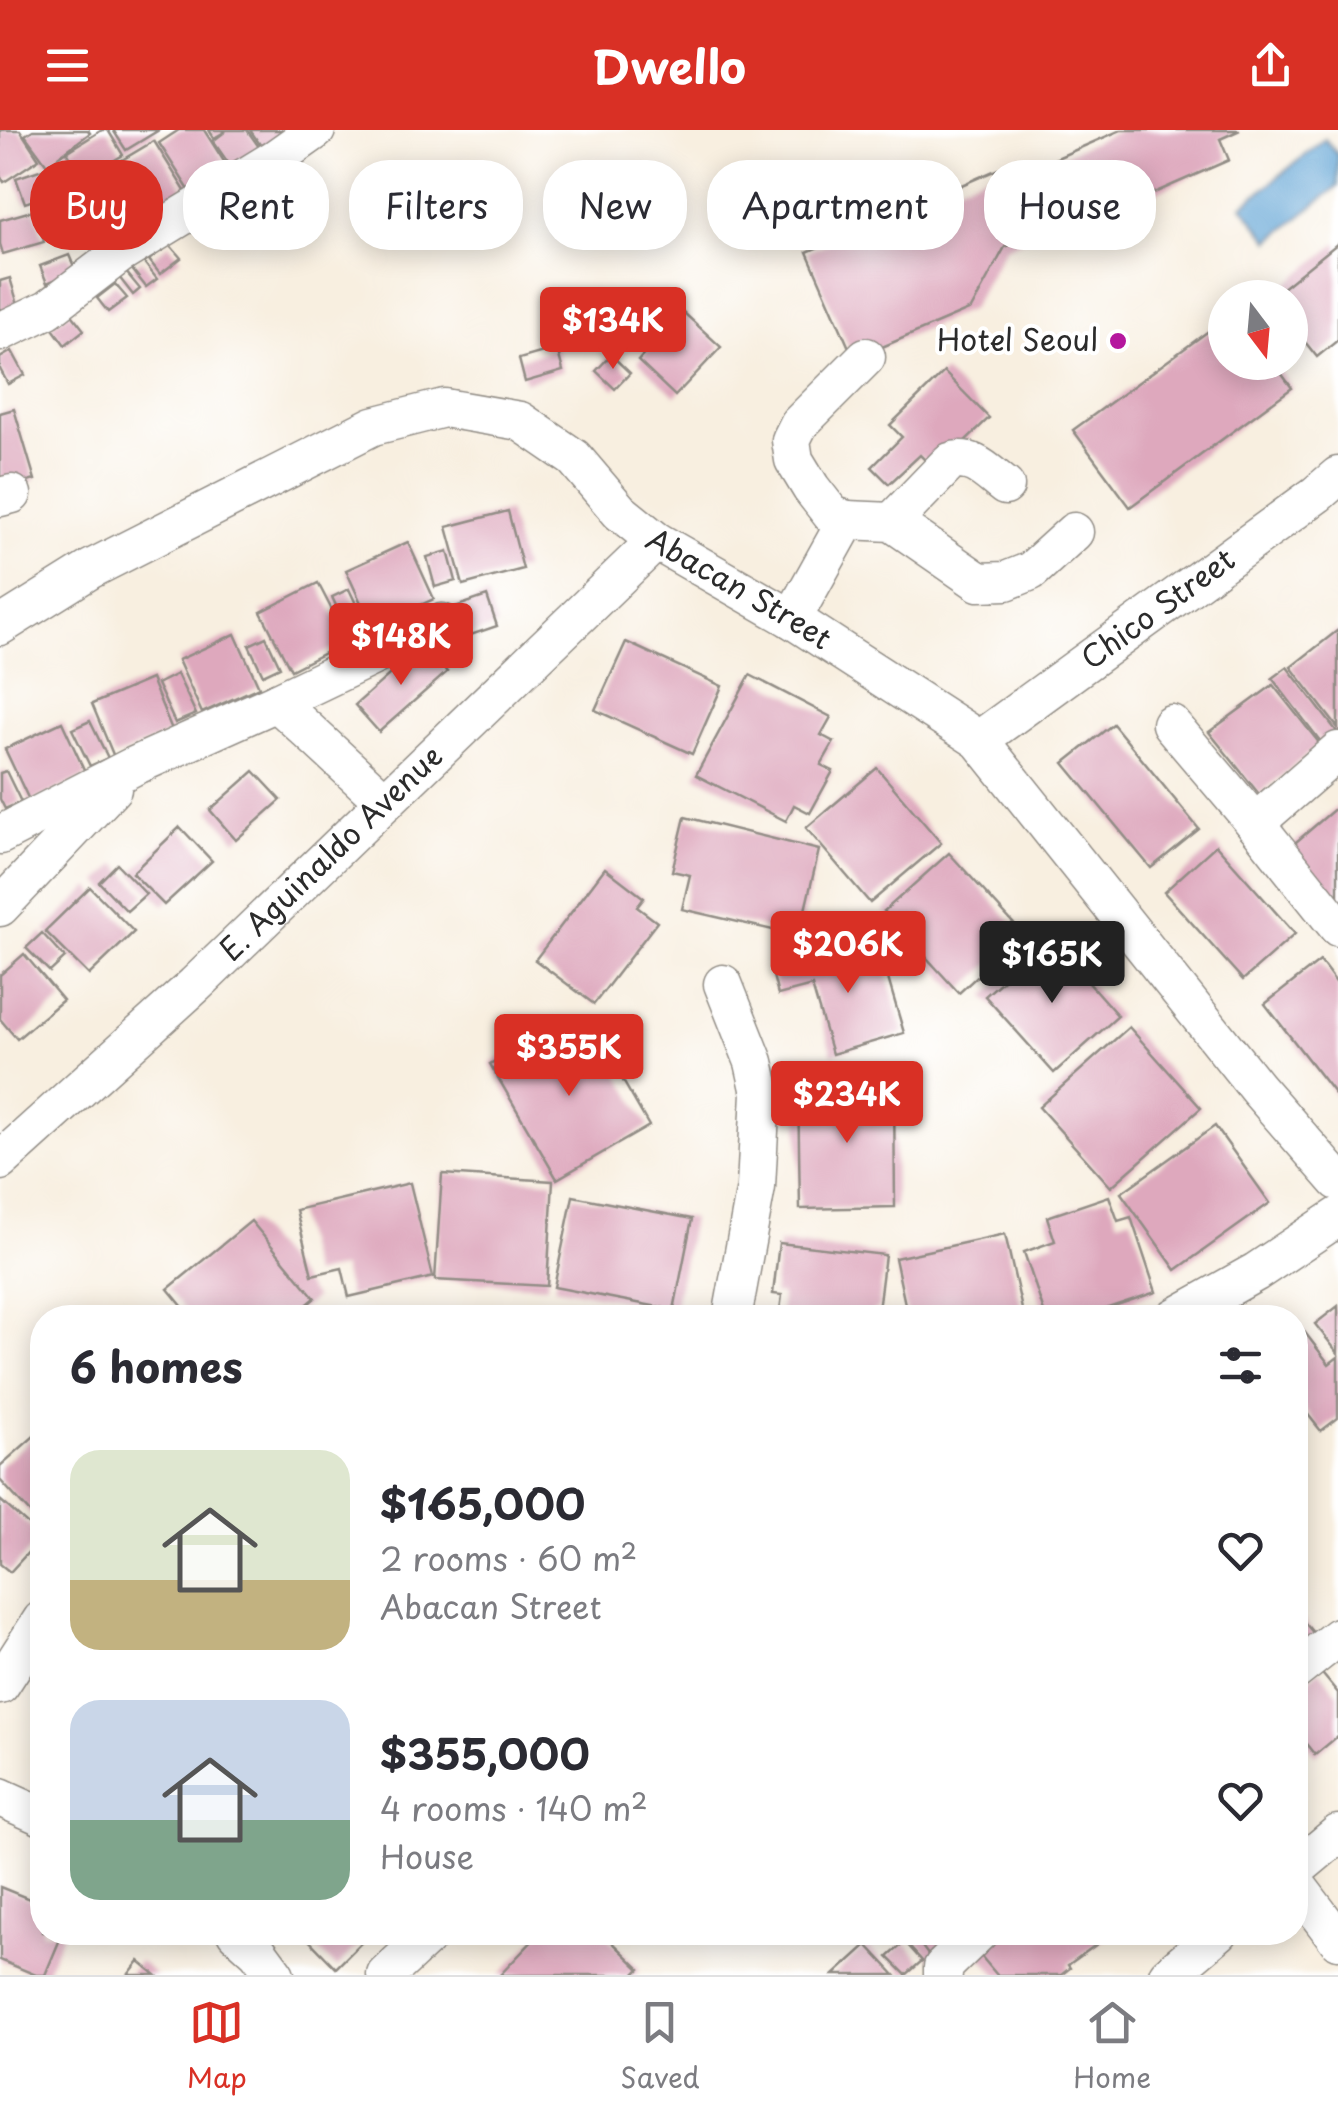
<!DOCTYPE html>
<html lang="en">
<head>
<meta charset="utf-8">
<style>
	:root { --surface:#fff; --page:#f2f2f3; --text:#2b2b33; --muted:#7c7c81; --line:#e1e1e2; --accent:#d93025 }
	body { margin:0; font-family:"Playpen Sans",sans-serif; background:var(--page); color:var(--text); height:100vh; display:flex; flex-direction:column; font-size:38px; white-space:nowrap }
	* { box-sizing:border-box; margin:0 }
	p { font-size:32px; color:var(--muted) }
	.icon { flex:none; width:55px; height:55px; fill:none; stroke:currentColor; stroke-width:2; stroke-linecap:round; stroke-linejoin:round }
	.map { position:relative; flex:1; overflow:hidden }
	.side { position:absolute; left:30px; top:1175px; width:1278px; height:640px; display:flex; flex-direction:column; background:var(--surface); border-radius:40px; box-shadow:0 5px 25px #0003 }
	.side>* { flex:none }
	.hud { position:absolute; left:30px; top:30px; width:1280px; height:90px; display:flex; gap:20px }
	.needle { width:65px; rotate:164deg }
	.tools { position:absolute; left:1208px; top:150px; display:grid; gap:20px }
	.tools a { display:grid; place-items:center; width:100px; height:100px; border-radius:50%; background:var(--surface); box-shadow:0 5px 25px #0003; font-size:50px }
	.price { position:absolute; translate:-50% -85px; padding:0 22px; border-radius:10px; background:var(--accent); color:#fff; font-size:32px; line-height:65px; filter:drop-shadow(0 2px 5px #0008) }
	.price::after { content:''; position:absolute; left:50%; top:60px; width:30px; height:22px; margin-left:-15px; background:inherit; clip-path:polygon(0 0,100% 0,50% 100%) }
	.price.active { background:#222; color:#fff }
	ul { padding:0; list-style:none }
	li { display:flex; align-items:center; gap:30px; height:250px; padding:0 40px }
	li span { display:grid; place-items:center; flex:none; width:280px; height:200px; border-radius:30px; color:#555 }
	li>.icon { margin-inline-start:auto }
	span .icon { width:120px; height:120px; fill:#fffc; stroke-width:1 }
	li b { font-size:42px }
	h2 { display:flex; justify-content:space-between; align-items:center; height:120px; padding:0 40px; font-size:42px }
	.chip { padding:0 35px; border-radius:40px; background:var(--surface); box-shadow:0 5px 25px #0003; font-size:35px; line-height:90px }
	.chip.active { background:var(--accent); color:#fff }
	header { display:flex; justify-content:space-between; align-items:center; height:130px; padding:0 40px; background:var(--accent); color:#fff; font-size:45px; font-weight:700 }
	.dock { display:flex; justify-content:space-around; align-items:center; height:140px; border-top:2px solid var(--line); background:var(--surface); font-size:28px; color:var(--muted) }
	.dock a { display:grid; justify-items:center; gap:5px }
	.dock .active { color:var(--accent) }
	.map>svg:first-child { display:block }
	.water { fill:#5fa3d4; stroke:#456780; stroke-width:2.5 }
	.building { fill:#dea8bd }
	.lines { fill:none; stroke-linecap:round; stroke-linejoin:round }
	.minor-casing { stroke:#928d86; stroke-width:41 }
	.minor { stroke:#fff; stroke-width:38 }
	.poi-dot { fill:#b5179e; stroke:#fff; stroke-width:4 }
	.labels { text-anchor:middle; stroke-width:8; stroke-linejoin:round; paint-order:stroke }
	.poi-label { font-size:30px; fill:#2b2b2b; stroke:#fff; text-anchor:end }
	.street-label { font-size:30px; fill:#2b2b2b; stroke:#fff }
</style>
</head>
<body>
<header><svg class="icon" aria-label="menu" viewBox="0 0 24 24"><path d="M4 6h16M4 12h16M4 18h16"/></svg>Dwello<svg class="icon" aria-label="share" viewBox="0 0 24 24"><path d="M12 15V3M7 8l5-5 5 5M5 13v7h14v-7"/></svg></header>
<div class="map">
<svg width="1338" height="1845" viewBox="0 0 1338 1845">
	<rect width="100%" height="100%" fill="#fff"/>
	<filter id="ink" filterUnits="userSpaceOnUse"><feTurbulence type="fractalNoise" baseFrequency=".01" numOctaves="2"/><feDisplacementMap in="SourceGraphic" scale="20" xChannelSelector="R" yChannelSelector="G"/><feConvolveMatrix kernelMatrix="1 2 1 2 8 2 1 2 1" color-interpolation-filters="sRGB"/></filter>
	<filter id="wash" filterUnits="userSpaceOnUse"><feTurbulence type="fractalNoise" baseFrequency=".0048" numOctaves="4" result="noise"/><feDisplacementMap in="SourceGraphic" scale="40" xChannelSelector="R" yChannelSelector="G"/><feGaussianBlur stdDeviation="2.25" result="paint"/><feColorMatrix in="noise" values="0 0 0 0 0 0 0 0 0 0 0 0 0 0 0 0 0 1.4 0 .05"/><feComposite in="paint" operator="in"/></filter>
	<g filter="url(#wash)">
		<rect width="100%" height="100%" fill="#f8efe0"/>
		<!-- water -->
		<polygon class="water" points="1325,9 1338,25 1338,56 1270,111 1242,76"/>
		<g id="blocks">
			<!-- building -->
			<g class="building">
				<polygon points="0,0 20,0 39,29 4,52 0,46"/>
				<polygon points="33,0 88,0 90,3 47,35 25,5"/>
				<polygon points="102,0 108,0 123,25 83,49 67,22"/>
				<polygon points="113,0 159,0 126,20"/>
				<polygon points="179,0 204,0 234,47 196,71 159,13"/>
				<polygon points="209,0 247,0 259,17 231,37 213,11 226,1 214,8"/>
				<polygon points="250,0 296,0 268,26"/>
				<polygon points="1121,0 1240,0 1220,9 1229,30 1079,96 1070,76 1045,87 1025,42"/>
				<polygon points="154,11 192,72 103,126 65,64"/>
				<polygon points="66,31 75,56 25,73 16,48"/>
				<polygon points="1003,37 1033,105 1005,117 971,179 854,229 807,122"/>
				<polygon points="35,80 44,112 3,124 0,114 0,90"/>
				<polygon points="1338,113 1338,210 1317,227 1290,193 1290,168 1270,168"/>
				<polygon points="169,114 181,128 160,144 149,130"/>
				<polygon points="69,125 76,141 47,153 40,136"/>
				<polygon points="142,130 157,149 146,157 131,138"/>
				<polygon points="126,142 140,159 133,165 119,147"/>
				<polygon points="10,148 22,188 0,184 0,151"/>
				<polygon points="115,154 127,168 108,182 97,168"/>
				<polygon points="70,182 84,200 65,215 51,196"/>
				<polygon points="683,182 721,217 675,266 638,231"/>
				<polygon points="1225,189 1225,232 1273,232 1292,258 1130,377 1073,300"/>
				<polygon points="557,218 563,241 525,252 519,229"/>
				<polygon points="12,221 25,245 8,254 0,239 0,228"/>
				<polygon points="611,225 630,243 615,259 596,241"/>
				<polygon points="944,242 989,288 935,340 920,325 889,354 872,337 902,307 890,295"/>
				<polygon points="14,279 35,350 0,360 0,283"/>
				<polygon points="508,381 523,439 463,455 447,397"/>
				<polygon points="408,412 434,469 372,497 346,440"/>
				<polygon points="448,421 456,451 435,457 427,427"/>
				<polygon points="318,453 348,511 291,540 261,482"/>
				<polygon points="349,459 365,493 348,501 332,467"/>
				<polygon points="487,466 497,496 462,508 452,478"/>
				<polygon points="1338,500 1338,598 1291,537"/>
				<polygon points="235,504 259,557 202,583 178,530"/>
				<polygon points="266,507 280,537 263,545 249,515"/>
				<polygon points="626,512 722,556 692,624 595,580"/>
				<polygon points="423,515 447,542 379,602 355,575"/>
				<polygon points="1287,537 1338,603 1324,616 1272,548"/>
				<polygon points="177,544 196,584 175,593 157,554"/>
				<polygon points="750,545 831,587 821,605 834,612 821,635 833,641 810,683 794,675 786,691 696,645"/>
				<polygon points="151,549 173,602 114,627 92,574"/>
				<polygon points="1273,555 1320,614 1259,664 1209,602"/>
				<polygon points="90,591 108,628 90,636 72,599"/>
				<polygon points="62,592 87,646 30,672 5,619"/>
				<polygon points="1113,594 1199,699 1151,738 1064,633"/>
				<polygon points="877,638 941,713 870,773 806,698"/>
				<polygon points="6,641 21,672 5,679 0,669 0,643"/>
				<polygon points="254,641 281,670 236,710 210,680"/>
				<polygon points="1338,676 1338,775 1289,718"/>
				<polygon points="685,687 819,720 799,806 682,779 690,745 672,741"/>
				<polygon points="180,697 212,731 164,775 132,743"/>
				<polygon points="1216,715 1295,804 1243,850 1164,762"/>
				<polygon points="949,723 1023,804 959,863 884,781"/>
				<polygon points="117,734 146,764 127,781 99,752"/>
				<polygon points="605,738 644,768 637,777 657,792 594,874 535,830"/>
				<polygon points="90,757 134,802 89,845 45,801"/>
				<polygon points="42,803 65,828 50,842 26,818"/>
				<polygon points="1050,809 1118,886 1054,943 985,866"/>
				<polygon points="877,811 904,903 832,924 812,856 778,865 772,842"/>
				<polygon points="24,824 63,870 17,909 0,889 0,845"/>
				<polygon points="1320,831 1338,855 1338,968 1265,874"/>
				<polygon points="1129,897 1201,978 1111,1057 1039,977"/>
				<polygon points="553,898 566,921 596,904 649,996 557,1049 490,934"/>
				<polygon points="894,954 895,1077 800,1079 798,955"/>
				<polygon points="1215,996 1270,1073 1176,1140 1121,1063"/>
				<polygon points="442,1044 553,1051 547,1156 435,1150"/>
				<polygon points="410,1053 433,1147 349,1167 342,1138 312,1145 296,1080"/>
				<polygon points="573,1066 692,1089 674,1180 554,1157"/>
				<polygon points="1109,1066 1118,1091 1131,1087 1156,1162 1078,1188 1046,1188 1024,1122 1055,1111 1047,1087"/>
				<polygon points="251,1091 315,1168 291,1188 192,1188 168,1159"/>
				<polygon points="1005,1104 1024,1188 908,1188 895,1128"/>
				<polygon points="779,1113 885,1125 878,1180 872,1180 871,1188 779,1188 782,1165 773,1164"/>
				<polygon points="1338,1176 1338,1223 1315,1194"/>
				<polygon points="1303,1200 1329,1234 1338,1227 1338,1288 1321,1301 1295,1268 1295,1206"/>
				<polygon points="42,1299 42,1396 0,1350 0,1336"/>
				<polygon points="0,1370 42,1407 10,1442 0,1434"/>
				<polygon points="1295,1481 1320,1511 1295,1531"/>
				<polygon points="1319,1540 1338,1563 1338,1606 1315,1625 1295,1600 1295,1561"/>
				<polygon points="0,1757 42,1774 42,1802 63,1802 45,1845 36,1845 0,1830"/>
				<polygon points="301,1802 372,1802 336,1838"/>
				<polygon points="541,1802 602,1802 640,1839 634,1845 500,1845"/>
				<polygon points="911,1802 968,1802 932,1830"/>
				<polygon points="996,1802 1106,1802 1108,1806 1068,1835 1070,1838 1061,1845 997,1845 975,1819"/>
				<polygon points="905,1812 922,1831 906,1845 888,1827"/>
				<polygon points="867,1815 895,1845 834,1845"/>
				<polygon points="139,1831 156,1845 128,1845"/>
			</g>
		</g>
	</g>
	<g filter="url(#ink)">
		<use href="#blocks" fill-opacity="0" stroke="#928d86" stroke-width="2.5"/>
		<g class="lines">
			<defs>
				<g id="minor">
					<polyline points="0,202 48,179 120,124 275,29 316,0"/>
					<polyline points="0,367 12,364"/>
					<polyline points="847,390 892,392 979,452 1006,451 1031,441 1074,402"/>
					<path d="M892,392L950,332C972,324 988,343 1005,356"/>
					<polyline points="792,489 847,390 832,385 811,358 794,330 791,310 799,294 866,227"/>
					<path id="s1" d="M0,496L91,439L373,296L444,278L520,291L574,328L620,382L656,411L792,489L979,610L1257,958L1338,1051"/>
					<polyline points="277,572 385,672"/>
					<polyline points="1171,594 1255,693"/>
					<path id="s2" d="M979,610L1317,364L1338,346"/>
					<polyline points="1338,621 1255,693 1338,797"/>
					<polyline points="0,705 132,637 277,572 442,493"/>
					<polyline points="0,777 112,659"/>
					<polyline points="723,854 754,932 761,963 756,1057 732,1188"/>
					<path id="s3" d="M0,1031L195,855L656,411"/>
					<polyline points="1174,1188 1256,1142 1338,1087"/>
					<polyline points="1295,1541 1338,1507"/>
					<polyline points="0,1555 42,1490"/>
					<polyline points="0,1667 42,1686"/>
					<polyline points="1295,1740 1338,1704"/>
					<polyline points="1295,1753 1338,1810"/>
					<polyline points="236,1802 258,1822 275,1845"/>
					<polyline points="386,1845 432,1802"/>
					<polyline points="943,1845 943,1837 979,1802"/>
					<polyline points="1168,1845 1219,1802"/>
				</g>
			</defs>
			<!-- minor casing -->
			<use href="#minor" class="minor-casing"/>
			<!-- minor -->
			<use href="#minor" class="minor"/>
		</g>
	</g>
	<!-- markers -->
	<circle class="poi-dot" cx="1118" cy="211" r="10"/>
	<g class="labels">
		<!-- poi labels -->
		<g class="poi-label">
			<text x="1098" y="221">Hotel Seoul</text>
		</g>
		<!-- street labels -->
		<g class="street-label">
			<text dy="10" stroke="none"><textPath href="#s1" startOffset="852">Abacan Street</textPath></text>
			<text dy="10" stroke="none"><textPath href="#s2" startOffset="222">Chico Street</textPath></text>
			<text dy="10" stroke="none"><textPath href="#s3" startOffset="452">E. Aguinaldo Avenue</textPath></text>
		</g>
	</g>
</svg>
<div class="tools">
<a><svg class="needle" viewBox="-14 -14 28 28"><path d="M0-13l5 13h-10z" fill="#e53935"/><path d="M0 13l5-13h-10z" fill="#7c7c81"/></svg></a>
</div>
<b class="price" style="left:613px;top:242px">$134K</b>
<b class="price" style="left:401px;top:558px">$148K</b>
<b class="price" style="left:848px;top:866px">$206K</b>
<b class="price active" style="left:1052px;top:876px">$165K</b>
<b class="price" style="left:569px;top:969px">$355K</b>
<b class="price" style="left:847px;top:1016px">$234K</b>
<div class="hud">
<a class="chip active">Buy</a>
<a class="chip">Rent</a>
<a class="chip">Filters</a>
<a class="chip">New</a>
<a class="chip">Apartment</a>
<a class="chip">House</a>
</div>
<section class="side">
<h2>6 homes<svg class="icon" aria-label="filters" viewBox="0 0 24 24"><path d="M4 7h16M4 17h16"/><circle cx="9" cy="7" r="2"/><circle cx="15" cy="17" r="2"/></svg></h2>
<ul>
<li><span style="background:linear-gradient(#dfe7d0 65%,#c2b280 0)"><svg class="icon" aria-label="home" viewBox="0 0 24 24"><path d="M3 11l9-7 9 7M6 9v11h12V9"/></svg></span><div><b>$165,000</b><p>2 rooms · 60 m²</p><p>Abacan Street</p></div><svg class="icon" aria-label="heart" viewBox="0 0 24 24"><path d="M12 20l-8-8c-3-5 5-10 8-4 3-6 11-1 8 4z"/></svg></li>
<li><span style="background:linear-gradient(#c9d6e8 60%,#7fa58c 0)"><svg class="icon" aria-label="home" viewBox="0 0 24 24"><path d="M3 11l9-7 9 7M6 9v11h12V9"/></svg></span><div><b>$355,000</b><p>4 rooms · 140 m²</p><p>House</p></div><svg class="icon" aria-label="heart" viewBox="0 0 24 24"><path d="M12 20l-8-8c-3-5 5-10 8-4 3-6 11-1 8 4z"/></svg></li>
</ul>
</section>
</div>
<nav class="dock">
<a class="active"><svg class="icon" aria-label="map" viewBox="0 0 24 24"><path d="M3 6l6-2 6 2 6-2v14l-6 2-6-2-6 2zM9 4v14M15 6v14"/></svg>Map</a>
<a><svg class="icon" aria-label="saved" viewBox="0 0 24 24"><path d="M7 4h10v16l-5-4-5 4z"/></svg>Saved</a>
<a><svg class="icon" aria-label="home" viewBox="0 0 24 24"><path d="M3 11l9-7 9 7M6 9v11h12V9"/></svg>Home</a>
</nav>
</body>
</html>
